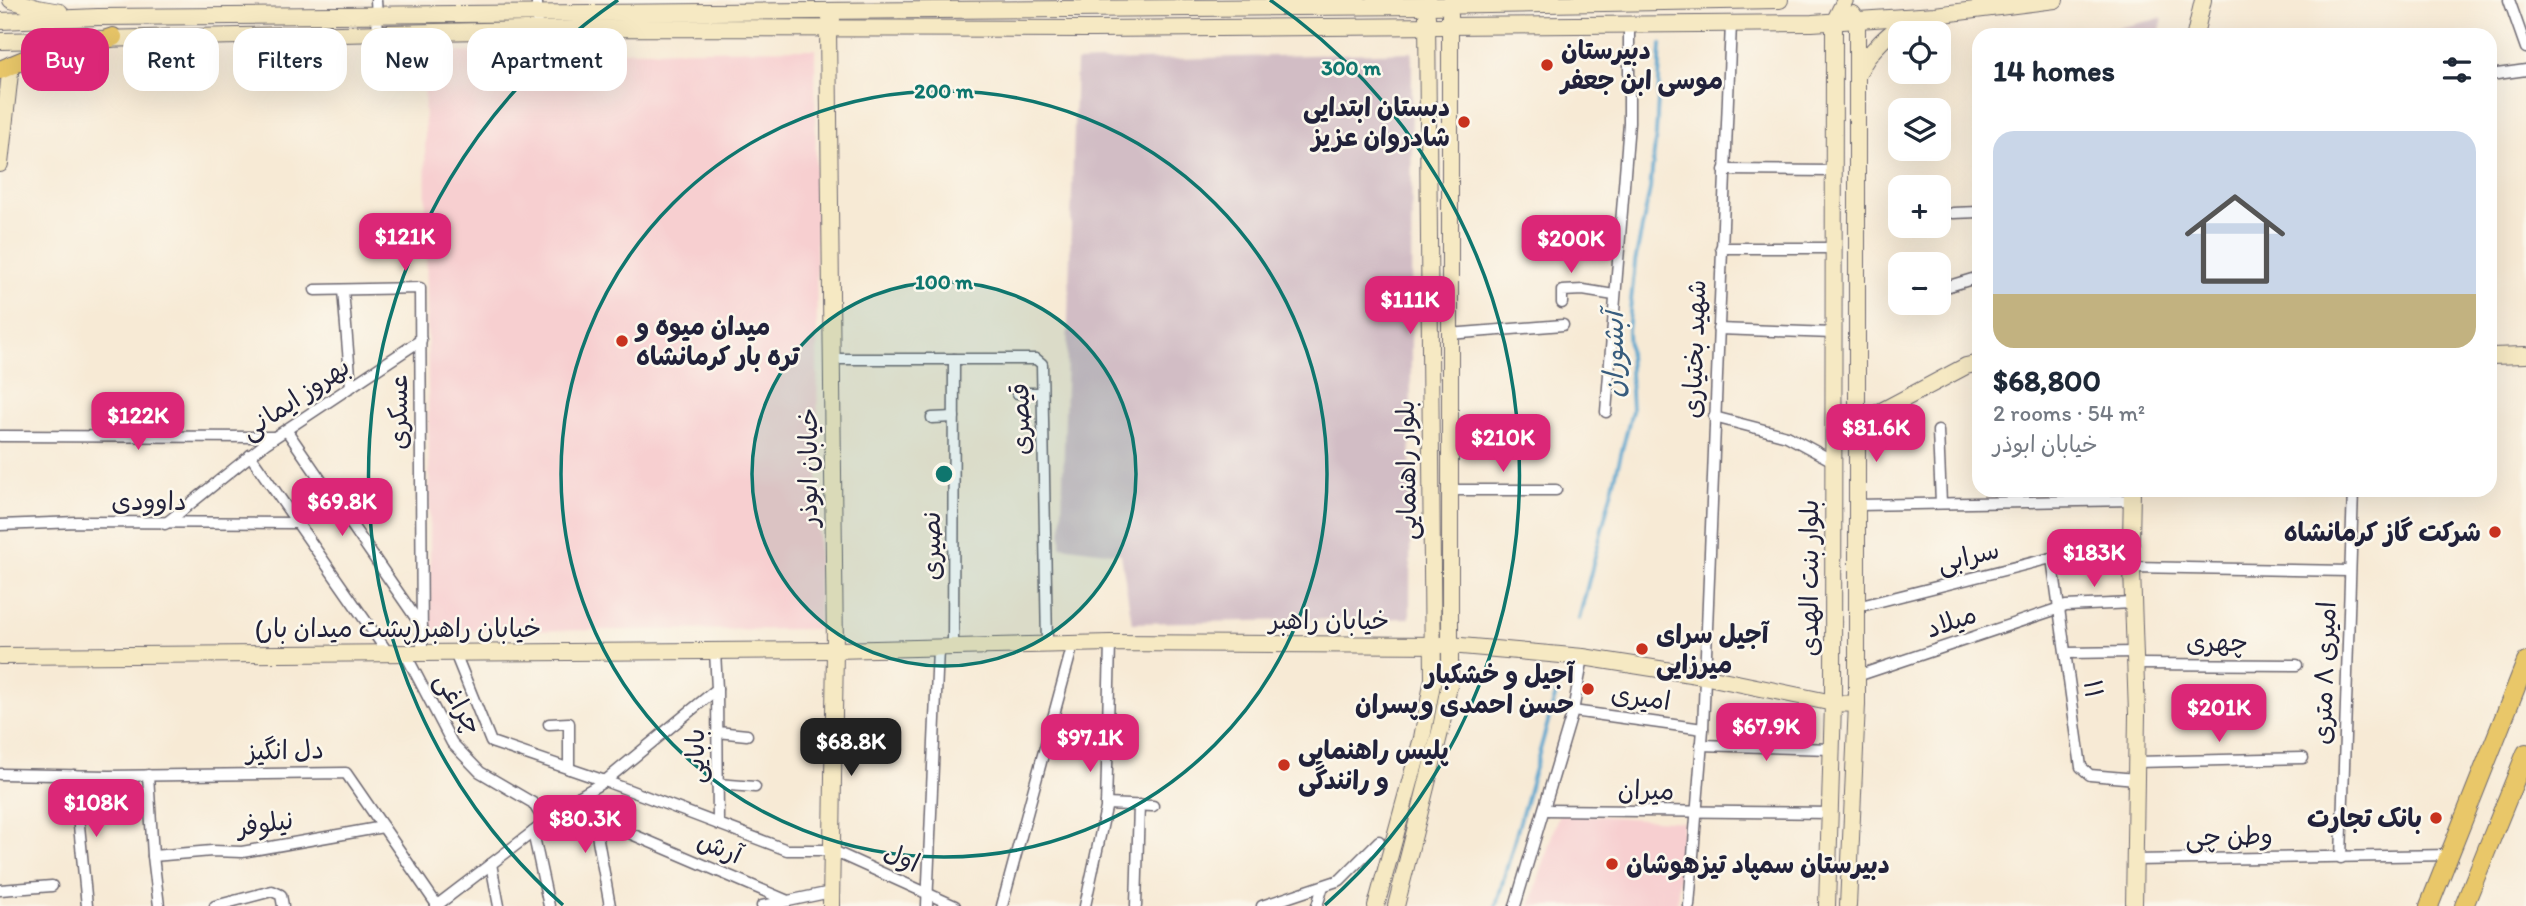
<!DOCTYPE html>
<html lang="en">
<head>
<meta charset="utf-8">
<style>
	:root { --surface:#fff; --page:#f6f6f7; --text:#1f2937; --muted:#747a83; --line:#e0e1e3; --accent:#db2777 }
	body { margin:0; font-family:Itim,"Playpen Sans Arabic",sans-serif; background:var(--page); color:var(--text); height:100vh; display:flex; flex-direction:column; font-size:26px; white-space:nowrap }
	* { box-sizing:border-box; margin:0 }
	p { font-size:23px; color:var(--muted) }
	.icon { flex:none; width:38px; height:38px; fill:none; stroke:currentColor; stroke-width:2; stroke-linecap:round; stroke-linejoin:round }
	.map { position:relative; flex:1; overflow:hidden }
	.details { position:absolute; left:1972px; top:28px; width:525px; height:469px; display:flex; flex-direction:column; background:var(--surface); border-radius:21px; box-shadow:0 7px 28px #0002 }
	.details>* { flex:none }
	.hud { position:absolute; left:21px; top:28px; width:665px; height:63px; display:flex; gap:14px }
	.buttons { position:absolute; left:1888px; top:21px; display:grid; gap:14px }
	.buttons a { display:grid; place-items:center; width:63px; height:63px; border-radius:14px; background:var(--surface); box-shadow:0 7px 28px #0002; font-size:35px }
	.price { position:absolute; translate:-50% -60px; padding:0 16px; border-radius:14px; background:var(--accent); color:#fff; font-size:23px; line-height:46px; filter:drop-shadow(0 2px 4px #0008) }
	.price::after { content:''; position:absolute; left:50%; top:42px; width:21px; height:16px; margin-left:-10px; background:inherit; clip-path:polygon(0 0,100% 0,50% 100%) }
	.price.active { background:#222; color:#fff }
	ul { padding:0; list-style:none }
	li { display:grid; align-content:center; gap:14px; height:371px; padding:0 21px }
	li+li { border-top:2px solid var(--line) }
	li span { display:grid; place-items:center; height:217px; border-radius:21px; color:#555 }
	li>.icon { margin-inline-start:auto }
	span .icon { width:126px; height:126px; fill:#fffc; stroke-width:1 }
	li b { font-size:30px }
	h2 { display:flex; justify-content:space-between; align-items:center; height:84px; padding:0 21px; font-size:30px }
	.tag { padding:0 24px; border-radius:21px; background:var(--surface); box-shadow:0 7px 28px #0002; font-size:24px; line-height:63px }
	.tag.active { background:var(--accent); color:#fff }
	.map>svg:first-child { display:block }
	.built { fill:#f7cfd0 }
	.industrial { fill:#d2bdc5 }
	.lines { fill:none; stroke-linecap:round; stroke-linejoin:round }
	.stream { stroke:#53a3cd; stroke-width:3.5 }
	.street-casing { stroke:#6d6871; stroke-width:13 }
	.secondary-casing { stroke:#6d6871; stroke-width:18 }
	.primary-casing { stroke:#6d6871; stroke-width:20 }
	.street { stroke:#fff; stroke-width:10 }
	.secondary { stroke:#f6e9c3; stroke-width:16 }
	.primary { stroke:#e9c769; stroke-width:18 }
	.ring { fill:none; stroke:#0f766e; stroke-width:3.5 }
	.poi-dot { fill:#c8321e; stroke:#fbf7ec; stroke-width:2.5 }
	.labels { text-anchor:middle; stroke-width:5; stroke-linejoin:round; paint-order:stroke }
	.poi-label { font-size:26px; font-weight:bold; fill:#22223b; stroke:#fbf7ec; text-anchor:start }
	.street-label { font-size:26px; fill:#22223b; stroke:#fbf7ec }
	.water-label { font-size:28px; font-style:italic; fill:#385c7d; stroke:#fbf7ec }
	.centre { fill:#0f766e; stroke:#fbf7ec; stroke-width:3.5 }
	.ring-label { font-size:21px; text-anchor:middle; font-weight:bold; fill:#0f766e; stroke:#fbf7ec; stroke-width:5; stroke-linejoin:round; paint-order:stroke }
</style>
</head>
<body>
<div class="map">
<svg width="2526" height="906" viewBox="0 0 2526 906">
	<rect width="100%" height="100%" fill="#fbf7ec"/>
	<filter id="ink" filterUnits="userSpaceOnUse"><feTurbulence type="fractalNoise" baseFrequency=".0143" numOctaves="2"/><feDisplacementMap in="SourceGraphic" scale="14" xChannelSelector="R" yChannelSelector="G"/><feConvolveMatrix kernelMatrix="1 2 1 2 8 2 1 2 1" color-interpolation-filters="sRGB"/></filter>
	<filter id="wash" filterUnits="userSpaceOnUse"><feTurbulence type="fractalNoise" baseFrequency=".00686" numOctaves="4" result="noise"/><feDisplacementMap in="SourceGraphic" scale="28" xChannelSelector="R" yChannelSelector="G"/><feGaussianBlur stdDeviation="1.57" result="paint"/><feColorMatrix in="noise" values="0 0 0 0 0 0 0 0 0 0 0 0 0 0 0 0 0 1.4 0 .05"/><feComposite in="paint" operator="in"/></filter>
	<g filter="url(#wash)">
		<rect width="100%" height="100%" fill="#f7ead5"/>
		<!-- built -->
		<g class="built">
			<polygon points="815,49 819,629 431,631 424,53"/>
			<polygon points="1559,813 1683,822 1677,906 1530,906"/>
		</g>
		<!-- industrial -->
		<g class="industrial">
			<polygon points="2163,18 2159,35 2085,35 2117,28"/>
			<polygon points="1412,52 1410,618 1132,623 1121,554 1061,546 1076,62"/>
		</g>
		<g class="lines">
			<!-- stream -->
			<g class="stream">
				<polyline points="1579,619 1632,411 1628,331 1635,262 1650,189 1656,135 1661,44"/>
				<polyline points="1496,906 1559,683"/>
			</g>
		</g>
	</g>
	<g filter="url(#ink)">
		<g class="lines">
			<defs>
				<g id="street">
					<polyline points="376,0 378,33"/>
					<polyline points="537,0 537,20"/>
					<polyline points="2509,0 2526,48"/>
					<polyline points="2490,75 2526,70"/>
					<polyline points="1724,170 1833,171"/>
					<polyline points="1953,213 1979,212"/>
					<polyline points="1721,248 1833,248"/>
					<polyline points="1939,289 1979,277"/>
					<polyline points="315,290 420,288 422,652"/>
					<polyline points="343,290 351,387"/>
					<polyline points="1562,303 1562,291 1583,290 1614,295"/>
					<polyline points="1718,329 1833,333"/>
					<polyline points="1449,334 1563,325"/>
					<polyline points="832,359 1036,359 1042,364 1047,645"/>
					<polyline points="1017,393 1042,393"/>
					<polyline points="1606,412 1629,123 1629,24"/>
					<polyline points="1714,417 1787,436 1833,461"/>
					<polyline points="932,418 954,417"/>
					<polyline points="287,431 422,627"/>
					<polyline points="1938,431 1941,503"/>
					<polyline points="0,436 274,437"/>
					<polyline points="250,455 388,653"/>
					<polyline points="1450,490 1556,490"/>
					<polyline points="1858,505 2132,500"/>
					<polyline points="165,524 266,443 421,340"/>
					<polyline points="0,525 77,522 297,523"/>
					<polyline points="2052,558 2081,767 2090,775 2136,779"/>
					<polyline points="2132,567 2349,571"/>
					<polyline points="1857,607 2059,556 2132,554"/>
					<polyline points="953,649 954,359"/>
					<polyline points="405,653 452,743 480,772 533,803 545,822"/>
					<polyline points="455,653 491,742 605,781 787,850 831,850 955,906"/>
					<polyline points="2067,653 2135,652"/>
					<polyline points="2136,664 2297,665"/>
					<polyline points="1857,676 2066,606 2133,603"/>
					<polyline points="717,689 718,824"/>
					<polyline points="1573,711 1703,729"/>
					<polyline points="549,724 569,723 569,769"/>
					<polyline points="717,732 747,735"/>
					<polyline points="1701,745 1831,749"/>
					<polyline points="2137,762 2303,758"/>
					<polyline points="0,774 109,776 346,773 437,905"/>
					<polyline points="74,775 87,906"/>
					<polyline points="148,775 153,856 159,906"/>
					<polyline points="717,784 755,787"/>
					<polyline points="580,796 594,818 610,906"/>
					<polyline points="1106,804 1153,806"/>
					<polyline points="1545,810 1830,813"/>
					<polyline points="594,818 788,901 831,892"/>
					<polyline points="533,832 549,906"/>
					<polyline points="153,856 212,851 242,852 383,827"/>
					<polyline points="2341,858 2353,490"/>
					<polyline points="2133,860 2451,855"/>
					<polyline points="491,864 499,906"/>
					<polyline points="0,890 52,886"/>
					<polyline points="215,906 272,891 281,895 283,906"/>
					<polyline points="436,906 580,796 605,781 717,689 715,651"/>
					<polyline points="762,906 788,901"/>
					<polyline points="927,906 938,649"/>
					<polyline points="1002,906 1073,644"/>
					<polyline points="1085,906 1106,808 1110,643"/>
					<polyline points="1136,906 1139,805"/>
					<polyline points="1262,906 1340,880 1379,841"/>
					<polyline points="1317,906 1323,886"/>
					<polyline points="1515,906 1573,711 1583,657"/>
					<polyline points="1689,906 1703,729 1731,23"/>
				</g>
				<g id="secondary">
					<polyline points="11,0 37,8 60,12"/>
					<polyline points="0,21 98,17 1428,6 1780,0"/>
					<polyline points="2195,35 2203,0"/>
					<polyline points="0,41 625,28 1092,29 1812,23 1935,15 2055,0"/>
					<path d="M1858,74C1869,49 1890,33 1911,17"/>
					<polyline points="0,164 11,64"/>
					<polyline points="2490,356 2526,355"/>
					<polyline points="1857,424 1966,366 1979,363"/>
					<polyline points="2132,490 2131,541 2137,714 2134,906"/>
					<polyline points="0,656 835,650 1110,643 1450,645 1583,657 1703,676 1833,703 1857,704"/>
					<polyline points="831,906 835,650 828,27 832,19"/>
					<polyline points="1376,906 1422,738 1433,679 1427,16"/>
					<polyline points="1396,906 1441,728 1450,680 1450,15"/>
					<polyline points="1827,906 1833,703 1834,22 1845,0"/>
					<polyline points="1848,906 1857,704 1857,21 1853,14"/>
				</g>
				<g id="primary">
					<polyline points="0,70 43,52 78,49 113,37"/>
					<polyline points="2429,906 2526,662"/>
					<polyline points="2464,906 2526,753"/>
				</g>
			</defs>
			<!-- street casing -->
			<use href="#street" class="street-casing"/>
			<!-- secondary casing -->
			<use href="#secondary" class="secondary-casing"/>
			<!-- primary casing -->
			<use href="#primary" class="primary-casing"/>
			<!-- street -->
			<use href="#street" class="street"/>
			<!-- secondary -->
			<use href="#secondary" class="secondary"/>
			<!-- primary -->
			<use href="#primary" class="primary"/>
		</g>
	</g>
	<!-- distance rings -->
	<circle cx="944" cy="474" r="192" fill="#0f766e" fill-opacity=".12"/>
	<g class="ring">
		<circle cx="944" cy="474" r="192"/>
		<circle cx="944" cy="474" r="383"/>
		<path d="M563 905A575 575 0 0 1 618 0M1270 0A575 575 0 0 1 1325 905"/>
	</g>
	<!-- markers -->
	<g class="poi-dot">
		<circle cx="1547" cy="65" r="7"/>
		<circle cx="1464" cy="122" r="7"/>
		<circle cx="622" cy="341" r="7"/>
		<circle cx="2495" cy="532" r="7"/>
		<circle cx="1642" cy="649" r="7"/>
		<circle cx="1588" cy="689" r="7"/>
		<circle cx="1284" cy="765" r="7"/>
		<circle cx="2436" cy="818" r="7"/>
		<circle cx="1612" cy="864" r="7"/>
	</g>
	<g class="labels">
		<!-- poi labels -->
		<g class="poi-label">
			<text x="1561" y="59">دبیرستان<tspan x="1561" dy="30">موسی ابن جعفر</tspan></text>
			<text x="1450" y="116" text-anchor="end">دبستان ابتدایی<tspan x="1450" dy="30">شادروان عزیز</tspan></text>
			<text x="636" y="335">میدان میوه و<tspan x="636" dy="30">تره بار کرمانشاه</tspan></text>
			<text x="2481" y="541" text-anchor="end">شرکت گاز کرمانشاه</text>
			<text x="1656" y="643">آجیل سرای<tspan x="1656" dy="30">میرزایی</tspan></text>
			<text x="1574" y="683" text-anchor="end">آجیل و خشکبار<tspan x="1574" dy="30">حسن احمدی وپسران</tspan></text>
			<text x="1298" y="759">پلیس راهنمایی<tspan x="1298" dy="30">و رانندگی</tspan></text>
			<text x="2422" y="827" text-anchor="end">بانک تجارت</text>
			<text x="1626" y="873">دبیرستان سمپاد تیزهوشان</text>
		</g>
		<!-- street labels -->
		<g class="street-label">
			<text transform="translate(1694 349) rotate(-88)" y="9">شهید بختیاری</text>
			<text transform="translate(295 398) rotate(-34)" y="9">بهروز ایمانی</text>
			<text transform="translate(398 412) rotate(-90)" y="9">عسکری</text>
			<text transform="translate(1020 419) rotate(-91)" y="9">قیصری</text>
			<text transform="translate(808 467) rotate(-90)" y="9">خیابان ابوذر</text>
			<text transform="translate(1406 470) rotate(-91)" y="9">بلوار راهنمایی</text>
			<text x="149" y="510">داوودی</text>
			<text transform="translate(931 546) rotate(-90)" y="9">نصیری</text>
			<text transform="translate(1968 556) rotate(-14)" y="9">سرابی</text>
			<text transform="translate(1809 578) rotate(-90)" y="9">بلوار بنت الهدی</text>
			<text x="1329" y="629">خیابان راهبر</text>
			<text transform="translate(1951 621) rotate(-19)" y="9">میلاد</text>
			<text x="398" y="637">خیابان راهبر(پشت میدان بار)</text>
			<text x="2217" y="651">چهری</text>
			<text transform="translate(2324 673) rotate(-88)" y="9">امیری ۸ متری</text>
			<text transform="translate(2094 689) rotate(83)" y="9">۱۱</text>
			<text transform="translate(1641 697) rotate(8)" y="9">امیری</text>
			<text transform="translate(459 703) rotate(59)" y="9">چراغی</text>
			<text transform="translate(285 750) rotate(-1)" y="9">دل انگیز</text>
			<text transform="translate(695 756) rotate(-90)" y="9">بابایی</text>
			<text transform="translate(1646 790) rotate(1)" y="9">میران</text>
			<text transform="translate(265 823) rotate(-8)" y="9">نیلوفر</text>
			<text transform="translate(2229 836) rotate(-1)" y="9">وطن چی</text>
			<text transform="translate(720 847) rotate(23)" y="9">آرش</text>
			<text transform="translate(902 857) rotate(24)" y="9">اول</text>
		</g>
		<!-- water labels -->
		<g class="water-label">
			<text transform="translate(1613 355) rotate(-90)" y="10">آبشوران</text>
		</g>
	</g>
	<circle cx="944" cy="474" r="10" class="centre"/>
	<g class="ring-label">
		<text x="1351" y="75">300 m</text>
		<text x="944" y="98">200 m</text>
		<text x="944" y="289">100 m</text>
	</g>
</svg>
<div class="buttons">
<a><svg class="icon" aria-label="locate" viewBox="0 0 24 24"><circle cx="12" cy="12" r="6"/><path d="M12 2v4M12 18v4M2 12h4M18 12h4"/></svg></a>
<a><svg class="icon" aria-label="layers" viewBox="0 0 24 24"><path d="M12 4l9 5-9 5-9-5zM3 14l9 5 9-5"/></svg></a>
<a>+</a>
<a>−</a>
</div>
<b class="price" style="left:405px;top:273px">$121K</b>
<b class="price" style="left:1571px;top:275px">$200K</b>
<b class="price" style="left:1410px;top:336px">$111K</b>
<b class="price" style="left:138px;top:452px">$122K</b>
<b class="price" style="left:1876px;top:464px">$81.6K</b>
<b class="price" style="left:1503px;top:474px">$210K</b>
<b class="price" style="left:342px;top:538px">$69.8K</b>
<b class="price" style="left:2094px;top:589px">$183K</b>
<b class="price" style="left:2219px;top:744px">$201K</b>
<b class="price" style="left:1766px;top:763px">$67.9K</b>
<b class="price" style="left:1090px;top:774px">$97.1K</b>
<b class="price active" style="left:851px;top:778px">$68.8K</b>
<b class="price" style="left:96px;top:839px">$108K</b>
<b class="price" style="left:585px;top:855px">$80.3K</b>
<div class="hud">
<a class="tag active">Buy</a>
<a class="tag">Rent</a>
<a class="tag">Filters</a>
<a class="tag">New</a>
<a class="tag">Apartment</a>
</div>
<section class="details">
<h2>14 homes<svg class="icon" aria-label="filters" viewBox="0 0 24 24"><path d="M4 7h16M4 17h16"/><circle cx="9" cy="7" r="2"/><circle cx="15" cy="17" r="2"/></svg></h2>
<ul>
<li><span style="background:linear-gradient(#c9d6e8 75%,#c2b280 0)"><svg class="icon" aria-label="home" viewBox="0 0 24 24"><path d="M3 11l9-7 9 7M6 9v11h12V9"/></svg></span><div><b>$68,800</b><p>2 rooms · 54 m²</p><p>خیابان ابوذر</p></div></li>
</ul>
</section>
</div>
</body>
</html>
